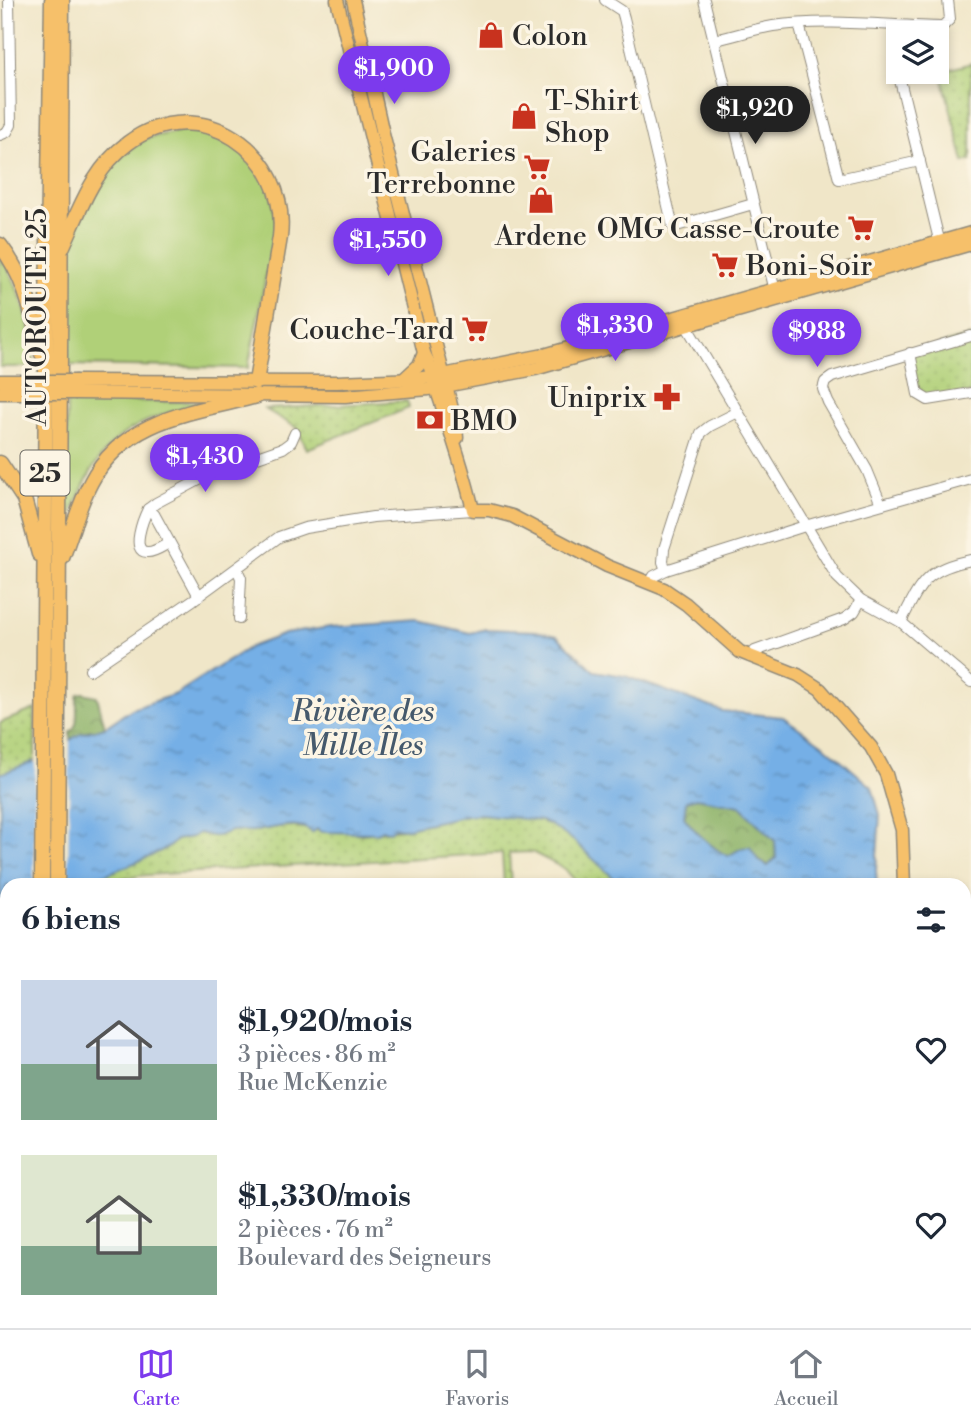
<!DOCTYPE html>
<html lang="fr">
<head>
<meta charset="utf-8">
<style>
	:root { --surface:#fff; --page:#f6f6f7; --text:#1f2937; --muted:#747a83; --line:#e0e1e3; --accent:#7c3aed }
	body { margin:0; font-family:"Libre Bodoni",serif; background:var(--page); color:var(--text); height:100vh; display:flex; flex-direction:column; font-size:26px; white-space:nowrap }
	* { box-sizing:border-box; margin:0 }
	p { font-size:23px; color:var(--muted) }
	.icon { flex:none; width:38px; height:38px; fill:none; stroke:currentColor; stroke-width:2; stroke-linecap:round; stroke-linejoin:round }
	.map { position:relative; flex:1; overflow:hidden }
	.details { position:absolute; left:0px; top:878px; width:971px; height:450px; display:flex; flex-direction:column; background:var(--surface); border-radius:21px 21px 0 0; box-shadow:0 4px 10px #0003 }
	.details>* { flex:none }
	.buttons { position:absolute; left:886px; top:21px; display:grid; gap:14px }
	.buttons a { display:grid; place-items:center; width:63px; height:63px; border-radius:0px; background:var(--surface); box-shadow:0 4px 10px #0003; font-size:35px }
	.price { position:absolute; translate:-50% -60px; padding:0 16px; border-radius:24px; background:var(--accent); color:#fff; font-size:23px; line-height:46px; filter:drop-shadow(0 2px 4px #0008) }
	.price::after { content:''; position:absolute; left:50%; top:42px; width:21px; height:16px; margin-left:-10px; background:inherit; clip-path:polygon(0 0,100% 0,50% 100%) }
	.price.current { background:#222; color:#fff }
	ul { padding:0; list-style:none }
	li { display:flex; align-items:center; gap:21px; height:175px; padding:0 21px }
	li span { display:grid; place-items:center; flex:none; width:196px; height:140px; border-radius:0px; color:#555 }
	li>.icon { margin-inline-start:auto }
	span .icon { width:84px; height:84px; fill:#fffc; stroke-width:1 }
	li b { font-size:30px }
	h2 { display:flex; justify-content:space-between; align-items:center; height:84px; padding:0 21px; font-size:30px }
	.menu { display:flex; justify-content:space-around; align-items:center; height:98px; border-top:2px solid var(--line); background:var(--surface); font-size:19px; color:var(--muted) }
	.menu a { display:grid; justify-items:center; gap:4px }
	.menu .current { color:var(--accent) }
	.map>svg:first-child { display:block }
	.grass { fill:#b0d078; stroke:#6e7e52; stroke-width:2 }
	.forest { fill:url(#forest-crowns); stroke:#5c6e4a; stroke-width:2 }
	.park { fill:url(#park-dots); stroke:#6e7e52; stroke-width:2 }
	.water { fill:url(#water-ripples); stroke:#506d88; stroke-width:2; fill-rule:evenodd }
	.pier { fill:#f0e6c8 }
	.lines { fill:none; stroke-linecap:round; stroke-linejoin:round }
	.minor-casing { stroke:#8e887a; stroke-width:12 }
	.major-casing { stroke:#8e887a; stroke-width:15 }
	.highway-casing { stroke:#8e887a; stroke-width:17 }
	.minor { stroke:#fff; stroke-width:10 }
	.major { stroke:#f6c06b; stroke-width:12 }
	.highway { stroke:#f6c06b; stroke-width:14 }
	.major-bridge-casing { stroke:#8e887a; stroke-width:15; stroke-linecap:butt }
	.major-bridge { stroke:#f6c06b; stroke-width:12 }
	.labels { text-anchor:middle; stroke-width:7; stroke-linejoin:round; paint-order:stroke }
	.shield { fill:#fcf5e5; stroke:#6a6863; stroke-width:2 }
	.shield-label { font-size:26px; font-weight:bold; fill:#2b2b2b }
	.poi-label { font-size:28px; fill:#2b2b2b; stroke:#fcf5e5; text-anchor:start }
	.street-label { font-size:28px; fill:#2b2b2b; stroke:#fcf5e5 }
	.water-label { font-size:30px; font-style:italic; fill:#45596c; stroke:#fcf5e5 }
</style>
</head>
<body>
<div class="map">
<svg width="971" height="1328" viewBox="0 0 971 1328">
	<defs>
		<pattern id="forest-crowns" width="20" height="18" patternUnits="userSpaceOnUse" patternTransform="scale(1.75)"><rect width="20" height="18" fill="#8cb268"/><path d="M2 6a3 3 0 1 1 6 0M12 15a3 3 0 1 1 6 0" fill="none" stroke="#739156"/></pattern>
		<pattern id="park-dots" width="8" height="8" patternUnits="userSpaceOnUse" patternTransform="scale(1.75)"><rect width="8" height="8" fill="#b0d078"/><path d="M2 2h.1M6 6h.1" fill="none" stroke="#98b368" stroke-width="1.8" stroke-linecap="round"/></pattern>
		<pattern id="water-ripples" width="26" height="14" patternUnits="userSpaceOnUse" patternTransform="scale(1.75)"><rect width="26" height="14" fill="#75afe6"/><path d="M2 4q2-2 4 0t4 0M15 11q2-2 4 0t4 0" fill="none" stroke="#608fbb"/></pattern>
	</defs>
	<rect width="100%" height="100%" fill="#fcf5e5"/>
	<filter id="ink" filterUnits="userSpaceOnUse"><feTurbulence type="fractalNoise" baseFrequency=".0143" numOctaves="2"/><feDisplacementMap in="SourceGraphic" scale="14" xChannelSelector="R" yChannelSelector="G"/><feConvolveMatrix kernelMatrix="1 2 1 2 8 2 1 2 1" color-interpolation-filters="sRGB"/></filter>
	<filter id="wash" filterUnits="userSpaceOnUse"><feTurbulence type="fractalNoise" baseFrequency=".00686" numOctaves="4" result="noise"/><feDisplacementMap in="SourceGraphic" scale="28" xChannelSelector="R" yChannelSelector="G"/><feGaussianBlur stdDeviation="1.57" result="paint"/><feColorMatrix in="noise" values="0 0 0 0 0 0 0 0 0 0 0 0 0 0 0 0 0 1.4 0 .05"/><feComposite in="paint" operator="in"/></filter>
	<g filter="url(#wash)">
		<rect width="100%" height="100%" fill="#f0e6c8"/>
		<!-- grass -->
		<g class="grass">
			<polygon points="185,130 226,138 245,151 270,183 276,224 248,368 67,365 71,249 79,221 110,167 129,150 147,138"/>
			<path d="M0,254C20,290 34,325 34,367H0Z"/>
			<path d="M67,400L207,402C115,425 100,441 65,529Z"/>
		</g>
		<!-- forest -->
		<g class="forest">
			<path d="M83,693L97,696L105,727L97,730H90L70,740V732C82,723 74,707 78,694Z"/>
			<path d="M696,798L740,806L775,841L776,858L769,866L742,848L728,856C714,850 693,830 684,817L686,801Z"/>
		</g>
		<!-- park -->
		<g class="park">
			<polygon points="971,63 971,160 964,162 941,72"/>
			<polygon points="971,336 971,393 928,400 918,394 910,353"/>
			<polygon points="407,401 409,408 307,449 297,428 265,409"/>
			<polygon points="35,709 35,761 0,774 0,723"/>
			<path d="M481,814C500,816 521,816 540,821C568,828 601,865 621,885H579L565,869L532,852L509,853L511,885H504L502,853L147,875C125,877 105,885 83,885L107,872L149,857L170,846L176,840L192,837L199,833L216,836L232,831H258L267,828L290,826L329,832L344,831L362,834L403,829L467,815Z"/>
			<polygon points="7,931 7,1063 0,1063 0,936"/>
			<polygon points="964,1099 971,1102 971,1328 964,1328 957,1321 964,1321"/>
		</g>
		<!-- water -->
		<g class="water">
			<path d="M420,621L470,633L485,629L535,631L557,636L594,671L625,676L722,711L783,717L826,747L872,787L880,815L876,870L877,886L621,885L574,841L550,825L541,821L481,814L467,815L403,829L395,828L390,831L382,830L377,833L321,832L317,829L312,833C298,818 271,830 254,831C247,832 239,830 232,831C226,832 221,836 216,836C211,837 204,834 199,833L192,837L176,840L170,846L149,857L80,885L7,886V931L0,936V774L35,761L80,734L105,727L132,709L176,694L250,647L285,634L331,627ZM696,798L740,806L775,841L776,858L768,866L758,860L750,847L742,848L728,856C714,850 693,830 684,817L686,801Z"/>
			<polygon points="783,1321 957,1321 961,1328 786,1328"/>
		</g>
		<!-- pier -->
		<polygon class="pier" points="70,736 68,885 34,885 35,757"/>
	</g>
	<g filter="url(#ink)">
		<g class="lines">
			<defs>
				<g id="minor">
					<polyline points="605,0 622,11 624,18 673,227 753,204"/>
					<polyline points="704,0 776,295"/>
					<polyline points="799,24 839,179 920,161"/>
					<polyline points="897,26 895,53 898,71"/>
					<path d="M715,40C734,36 754,29 773,26C828,18 887,26 942,27L950,19L948,0"/>
					<polyline points="898,72 941,248"/>
					<polyline points="0,135 7,132 11,125 9,0"/>
					<polyline points="684,322 837,577 861,600 901,622 971,682"/>
					<polyline points="910,353 918,394 928,400 971,393"/>
					<polyline points="881,504 867,470 828,402 823,389 825,382 832,377 971,336"/>
					<path d="M148,509C144,517 129,553 148,552C155,552 163,546 169,543"/>
					<polyline points="237,569 241,578 239,619"/>
					<polyline points="666,570 663,562 664,549 701,433 710,426 738,412"/>
					<polyline points="650,583 654,576 666,570 805,526 971,479"/>
					<polyline points="199,596 154,514 148,509 156,503 214,472 283,448 291,442 295,433"/>
					<path d="M901,622C921,583 925,569 971,560"/>
					<polyline points="750,657 755,651 844,619 854,612 861,600"/>
					<polyline points="90,670 193,600 279,537 305,528 373,517 473,510"/>
					<polyline points="300,1321 306,1328"/>
					<polyline points="313,1321 317,1328"/>
					<polyline points="680,1321 687,1328"/>
					<polyline points="323,1328 334,1321"/>
					<polyline points="573,1328 580,1321"/>
				</g>
				<g id="major">
					<path d="M337,0L424,353C431,366 433,380 438,394C451,433 464,470 473,510H489L512,516L607,566L664,589L686,604L740,652L798,675L820,689L871,747L886,774L902,830L904,886"/>
					<polyline points="353,0 383,134 456,425 457,438"/>
					<polyline points="405,378 419,365 424,353"/>
					<polyline points="0,381 26,381"/>
					<polyline points="76,381 337,382 416,379 443,375 544,355 971,233"/>
					<polyline points="0,393 25,393"/>
					<polyline points="76,393 345,396 429,389 535,369 971,244"/>
					<polyline points="964,991 971,995"/>
				</g>
				<g id="highway">
					<path d="M0,245C26,278 32,315 42,354"/>
					<path d="M63,246C80,209 93,169 128,143C199,90 290,152 280,237L256,382"/>
					<polyline points="0,463 24,499 39,554"/>
					<path d="M62,558C72,533 78,506 91,482C124,418 195,412 257,396"/>
					<polyline points="42,886 46,368 52,0"/>
					<polyline points="57,886 62,0"/>
					<polyline points="0,1233 7,1222"/>
					<polyline points="0,1277 1,1299"/>
					<polyline points="16,1321 18,1328"/>
					<polyline points="39,1328 39,1321"/>
					<polyline points="54,1328 54,1321"/>
					<polyline points="93,1328 100,1321"/>
				</g>
			</defs>
			<!-- minor casing -->
			<use href="#minor" class="minor-casing"/>
			<!-- major casing -->
			<use href="#major" class="major-casing"/>
			<!-- highway casing -->
			<use href="#highway" class="highway-casing"/>
			<!-- minor -->
			<use href="#minor" class="minor"/>
			<!-- major -->
			<use href="#major" class="major"/>
			<!-- highway -->
			<use href="#highway" class="highway"/>
			<defs>
				<g id="major-bridge">
					<polyline points="26,381 76,381"/>
					<polyline points="25,393 76,393"/>
				</g>
			</defs>
			<!-- major-bridge casing -->
			<use href="#major-bridge" class="major-bridge-casing"/>
			<!-- major-bridge -->
			<use href="#major-bridge" class="major-bridge"/>
		</g>
	</g>
	<!-- icons -->
	<defs>
		<symbol id="shop-bare" viewBox="-9 -9 18 18"><path d="M-5-2.5h2.3a2.7 3.5 0 0 1 5.4 0H5L5.5 6h-11ZM-1.5-2.5h3a1.5 2.3 0 0 0-3 0Z" fill="#c8321e" stroke="#fcf5e5" stroke-width="2.5" paint-order="stroke"/></symbol>
		<symbol id="supermarket-bare" viewBox="-9 -9 18 18"><path d="M-6-5.5h2.5l.6 2H6L4.5 2H-2.5L-4.4-4H-6ZM-1.5 3.2a1.3 1.3 0 1 0 .1 0ZM3 3.2a1.3 1.3 0 1 0 .1 0Z" fill="#c8321e" stroke="#fcf5e5" stroke-width="2.5" paint-order="stroke"/></symbol>
		<symbol id="pharmacy-bare" viewBox="-9 -9 18 18"><path d="M-2-6h4v4h4v4h-4v4h-4v-4h-4v-4h4Z" fill="#c8321e" stroke="#fcf5e5" stroke-width="2.5" paint-order="stroke"/></symbol>
		<symbol id="bank-bare" viewBox="-9 -9 18 18"><path d="M-6-4H6V4H-6ZM0-2.3a2.3 2.3 0 1 0 0 4.6a2.3 2.3 0 1 0 0-4.6Z" fill="#c8321e" stroke="#fcf5e5" stroke-width="2.5" paint-order="stroke"/></symbol>
	</defs>
	<g fill-rule="evenodd">
		<use href="#shop-bare" x="472" y="16" width="38" height="38"/>
		<use href="#shop-bare" x="505" y="97" width="38" height="38"/>
		<use href="#supermarket-bare" x="518" y="148" width="38" height="38"/>
		<use href="#shop-bare" x="522" y="181" width="38" height="38"/>
		<use href="#supermarket-bare" x="842" y="209" width="38" height="38"/>
		<use href="#supermarket-bare" x="706" y="246" width="38" height="38"/>
		<use href="#supermarket-bare" x="456" y="310" width="38" height="38"/>
		<use href="#pharmacy-bare" x="648" y="378" width="38" height="38"/>
		<use href="#bank-bare" x="411" y="401" width="38" height="38"/>
	</g>
	<g class="labels">
		<!-- shield labels -->
		<rect class="shield" x="20.5" y="450.5" width="49" height="45" rx="5"/>
		<g class="shield-label">
			<text x="45" y="482">25</text>
		</g>
		<!-- poi labels -->
		<g class="poi-label">
			<text x="512" y="45">Colon</text>
			<text x="545" y="110">T-Shirt<tspan x="545" dy="32">Shop</tspan></text>
			<text x="516" y="161" text-anchor="end">Galeries<tspan x="516" dy="32">Terrebonne</tspan></text>
			<text x="840" y="238" text-anchor="end">OMG Casse-Croute</text>
			<text x="541" y="245" text-anchor="middle">Ardene</text>
			<text x="746" y="275">Boni-Soir</text>
			<text x="454" y="339" text-anchor="end">Couche-Tard</text>
			<text x="646" y="407" text-anchor="end">Uniprix</text>
			<text x="451" y="430">BMO</text>
		</g>
		<!-- street labels -->
		<g class="street-label">
			<text transform="translate(36 317) rotate(-90)" y="10">AUTOROUTE 25</text>
		</g>
		<!-- water labels -->
		<g class="water-label">
			<text x="363" y="721">Rivière des<tspan x="363" dy="34">Mille Îles</tspan></text>
		</g>
	</g>
</svg>
<div class="buttons">
<a><svg class="icon" aria-label="layers" viewBox="0 0 24 24"><path d="M12 4l9 5-9 5-9-5zM3 14l9 5 9-5"/></svg></a>
</div>
<b class="price" style="left:394px;top:106px">$1,900</b>
<b class="price current" style="left:755px;top:146px">$1,920</b>
<b class="price" style="left:388px;top:278px">$1,550</b>
<b class="price" style="left:615px;top:363px">$1,330</b>
<b class="price" style="left:817px;top:369px">$988</b>
<b class="price" style="left:205px;top:494px">$1,430</b>
<section class="details">
<h2>6 biens<svg class="icon" aria-label="filters" viewBox="0 0 24 24"><path d="M4 7h16M4 17h16"/><circle cx="9" cy="7" r="2"/><circle cx="15" cy="17" r="2"/></svg></h2>
<ul>
<li><span style="background:linear-gradient(#c9d6e8 60%,#7fa58c 0)"><svg class="icon" aria-label="home" viewBox="0 0 24 24"><path d="M3 11l9-7 9 7M6 9v11h12V9"/></svg></span><div><b>$1,920/mois</b><p>3 pièces · 86 m²</p><p>Rue McKenzie</p></div><svg class="icon" aria-label="heart" viewBox="0 0 24 24"><path d="M12 20l-8-8c-3-5 5-10 8-4 3-6 11-1 8 4z"/></svg></li>
<li><span style="background:linear-gradient(#dfe7d0 65%,#7fa58c 0)"><svg class="icon" aria-label="home" viewBox="0 0 24 24"><path d="M3 11l9-7 9 7M6 9v11h12V9"/></svg></span><div><b>$1,330/mois</b><p>2 pièces · 76 m²</p><p>Boulevard des Seigneurs</p></div><svg class="icon" aria-label="heart" viewBox="0 0 24 24"><path d="M12 20l-8-8c-3-5 5-10 8-4 3-6 11-1 8 4z"/></svg></li>
</ul>
</section>
</div>
<nav class="menu">
<a class="current"><svg class="icon" aria-label="map" viewBox="0 0 24 24"><path d="M3 6l6-2 6 2 6-2v14l-6 2-6-2-6 2zM9 4v14M15 6v14"/></svg>Carte</a>
<a><svg class="icon" aria-label="saved" viewBox="0 0 24 24"><path d="M7 4h10v16l-5-4-5 4z"/></svg>Favoris</a>
<a><svg class="icon" aria-label="home" viewBox="0 0 24 24"><path d="M3 11l9-7 9 7M6 9v11h12V9"/></svg>Accueil</a>
</nav>
</body>
</html>
